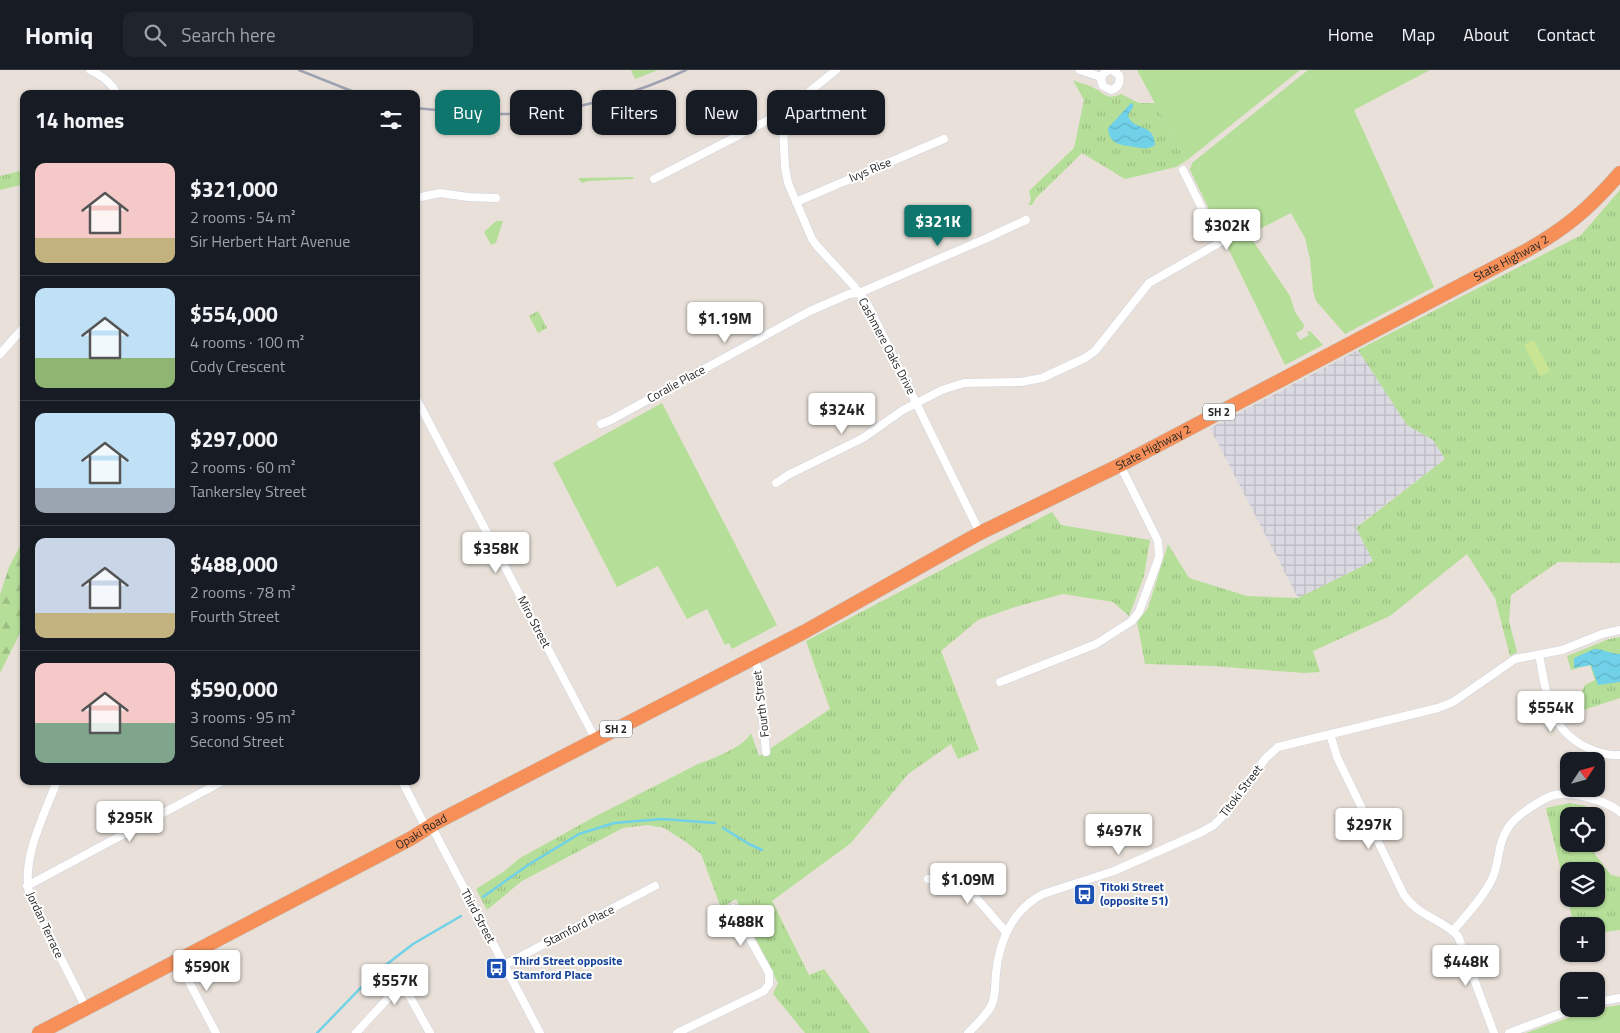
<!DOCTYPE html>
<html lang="en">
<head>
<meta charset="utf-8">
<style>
	:root { --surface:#171b24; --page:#20242c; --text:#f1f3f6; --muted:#9ea1a6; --line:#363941; --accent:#0f766e }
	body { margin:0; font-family:"Titillium Web",sans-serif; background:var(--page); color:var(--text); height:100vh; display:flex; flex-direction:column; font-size:19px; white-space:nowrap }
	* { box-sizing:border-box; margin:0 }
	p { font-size:16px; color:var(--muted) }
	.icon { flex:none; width:28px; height:28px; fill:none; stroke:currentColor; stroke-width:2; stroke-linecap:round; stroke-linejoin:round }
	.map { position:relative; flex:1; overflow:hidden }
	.panel { position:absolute; left:20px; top:20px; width:400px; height:695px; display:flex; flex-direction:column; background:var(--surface); border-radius:10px; box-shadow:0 1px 4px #0004 }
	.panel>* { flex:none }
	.banner { position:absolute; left:435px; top:20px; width:475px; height:45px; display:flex; gap:10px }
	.needle { width:32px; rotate:54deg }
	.fabs { position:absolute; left:1560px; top:682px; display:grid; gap:10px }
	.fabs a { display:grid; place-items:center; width:45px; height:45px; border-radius:10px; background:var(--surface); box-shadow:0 1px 4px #0004; font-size:25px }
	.price { position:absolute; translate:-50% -42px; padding:0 11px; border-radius:5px; background:#fff; color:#222; font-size:16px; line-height:32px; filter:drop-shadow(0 1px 2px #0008) }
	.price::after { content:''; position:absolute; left:50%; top:30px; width:15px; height:11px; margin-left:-8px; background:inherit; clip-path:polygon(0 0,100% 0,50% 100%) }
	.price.active { background:var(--accent); color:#fff }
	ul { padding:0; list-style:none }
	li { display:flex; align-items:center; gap:15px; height:125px; padding:0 15px }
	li+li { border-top:1px solid var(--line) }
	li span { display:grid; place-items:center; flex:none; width:140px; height:100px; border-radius:10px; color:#555 }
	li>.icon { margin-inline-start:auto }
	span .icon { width:60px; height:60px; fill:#fffc; stroke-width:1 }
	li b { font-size:21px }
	h2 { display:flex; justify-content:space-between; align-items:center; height:60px; padding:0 15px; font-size:21px }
	.pill { padding:0 18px; border-radius:10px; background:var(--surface); box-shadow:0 1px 4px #0004; font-size:18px; line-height:45px }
	.pill.active { background:var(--accent); color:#fff }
	header { display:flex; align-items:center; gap:30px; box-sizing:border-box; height:70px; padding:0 25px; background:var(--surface); border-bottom:1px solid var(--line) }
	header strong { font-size:24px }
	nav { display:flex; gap:28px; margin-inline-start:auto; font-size:18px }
	.search { width:350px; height:45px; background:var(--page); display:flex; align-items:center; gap:12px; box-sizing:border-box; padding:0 18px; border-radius:10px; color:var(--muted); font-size:19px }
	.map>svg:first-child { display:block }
	.industrial { fill:url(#industrial-grid) }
	.grass { fill:#b5de98 }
	.forest { fill:url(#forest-firs) }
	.park { fill:url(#park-tufts); fill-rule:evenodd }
	.pitch { fill:#c9e593 }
	.water { fill:url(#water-waves) }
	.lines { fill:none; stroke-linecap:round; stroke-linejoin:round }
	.stream { stroke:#70d1e8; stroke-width:2.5 }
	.street-casing { stroke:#cfd3e0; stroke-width:9 }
	.highway-casing { stroke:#c3c3c3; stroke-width:15 }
	.street { stroke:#fff; stroke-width:8 }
	.highway { stroke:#f69058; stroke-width:14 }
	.rail { stroke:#9da1b1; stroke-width:2.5 }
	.labels { text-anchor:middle; stroke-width:4; stroke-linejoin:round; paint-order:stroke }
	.shield { fill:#fff; stroke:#686868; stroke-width:1 }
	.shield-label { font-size:11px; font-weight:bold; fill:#272727 }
	.street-label { font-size:12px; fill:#272727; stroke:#fff }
	.transit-label { font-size:12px; font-weight:bold; fill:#164399; stroke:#fff; text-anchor:start }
</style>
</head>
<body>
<header>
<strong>Homiq</strong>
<div class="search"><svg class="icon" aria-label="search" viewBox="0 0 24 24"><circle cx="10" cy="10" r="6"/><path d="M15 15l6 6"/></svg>Search here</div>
<nav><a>Home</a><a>Map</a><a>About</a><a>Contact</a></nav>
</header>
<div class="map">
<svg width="1620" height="963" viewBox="0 0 1620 963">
	<defs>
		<pattern id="industrial-grid" width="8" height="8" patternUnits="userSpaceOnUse" patternTransform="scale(1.25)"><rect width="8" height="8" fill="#dbdae2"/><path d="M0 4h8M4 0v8" fill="none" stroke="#bcbbc2"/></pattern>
		<pattern id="forest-firs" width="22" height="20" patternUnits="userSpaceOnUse" patternTransform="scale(1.25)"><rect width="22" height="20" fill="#b5de98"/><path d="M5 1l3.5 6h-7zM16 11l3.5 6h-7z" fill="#9cbe83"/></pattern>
		<pattern id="park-tufts" width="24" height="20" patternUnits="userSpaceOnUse" patternTransform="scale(1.25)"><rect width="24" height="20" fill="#b5de98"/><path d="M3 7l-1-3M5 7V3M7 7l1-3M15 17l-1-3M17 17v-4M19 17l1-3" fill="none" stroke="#9cbe83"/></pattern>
		<pattern id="water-waves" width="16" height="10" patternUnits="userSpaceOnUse" patternTransform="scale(1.25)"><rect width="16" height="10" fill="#70d1e8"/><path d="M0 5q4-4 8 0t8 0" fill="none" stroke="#61b3c7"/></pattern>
	</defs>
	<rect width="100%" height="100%" fill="#e9e1d9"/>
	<!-- industrial -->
	<polygon class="industrial" points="1358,280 1407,355 1433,370 1445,389 1356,457 1373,491 1298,528 1210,358"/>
	<!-- grass -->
	<g class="grass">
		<polygon points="631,0 658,0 635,9"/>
		<polygon points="1137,0 1300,0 1186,91"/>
		<polygon points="1308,0 1430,0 1354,40 1434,217 1345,264 1316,231 1313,220 1310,189 1305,168 1291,143 1250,164 1249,165 1290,226 1295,242 1304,255 1303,259 1296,263 1300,270 1309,265 1307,262 1310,261 1323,275 1285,295 1190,100 1192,93"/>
		<polygon points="634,107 633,109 588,111 582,113 578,108"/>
		<polygon points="496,151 503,151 496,173 491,175 484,162"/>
		<polygon points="662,333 777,555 732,579 729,573 725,575 707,539 687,549 658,496 617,517 553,393"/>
		<polygon points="1620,935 1620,963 1526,963 1592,939"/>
	</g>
	<!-- forest -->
	<polygon class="forest" points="24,469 24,555 0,603 0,525 9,497"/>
	<!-- park -->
	<g class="park">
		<path d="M1073,10C1079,13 1086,14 1092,17C1105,23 1106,31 1121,24L1139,33H1155L1186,91L1176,97L1125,109L1082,83L1036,128L1032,135H1029L1031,129L1029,121L1074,78L1084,30Z"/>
		<polygon points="24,100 24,114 0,120 0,106"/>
		<polygon points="1620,120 1620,493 1558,492 1511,525 1509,551 1517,582 1510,586 1495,528 1467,484 1390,546 1313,581 1320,602 1304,603 1213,596 1145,594 1137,552 1148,538 1168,474 1189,508 1247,526 1298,528 1373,491 1356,458 1445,389 1433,370 1407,355 1358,280 1581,165"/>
		<polygon points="538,241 547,258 538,263 529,246"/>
		<path d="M1052,442L1061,455L1150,470L1144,506L1129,546L1113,532L1063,524L1015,537L978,550L941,581L979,680L958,689L951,674L908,704L851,773L772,831L809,905L824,899L870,963H805L773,924L778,913L736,829L721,838L701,784L686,772L664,758L647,755L623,758L522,811L487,840L476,819L503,802L520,788L596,746L698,694C712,689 744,677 751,663L759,686L830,639L806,571Z"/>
		<polygon points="1620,567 1620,628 1559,648 1557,641 1585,633 1581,623 1585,615 1595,610 1590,595 1571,600 1567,586 1609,569"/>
		<path d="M1570,733L1586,736V746H1569V774H1587L1611,805L1620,807V860L1596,863V856H1574L1546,738ZM1596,801V829H1569V801Z"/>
	</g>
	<!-- pitch -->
	<polygon class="pitch" points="1534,270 1550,301 1540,306 1524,275"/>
	<!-- water -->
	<g class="water">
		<path d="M1131,33L1133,34V37L1128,45C1132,61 1154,52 1155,75C1148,80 1144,78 1135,77C1122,75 1109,75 1108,58Z"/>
		<path d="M1594,579C1604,579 1610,584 1620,584V612L1598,615L1591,595L1574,598V588Z"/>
	</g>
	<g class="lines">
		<!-- stream -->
		<g class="stream">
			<polyline points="723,758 749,774 762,780"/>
			<polyline points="483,827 528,795 579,764 614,753 662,749 715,753"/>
			<polyline points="317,963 374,904 413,874 461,846"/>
		</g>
		<defs>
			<g id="street">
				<path d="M90,0C102,6 111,12 117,24"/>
				<path d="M836,0C820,14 787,35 783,56L785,97L788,113L812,169L817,176L853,215L868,235L980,463"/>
				<polyline points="1080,0 1101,7"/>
				<path d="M1109,0L1103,4L1101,10L1103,16L1111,20C1118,18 1121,13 1119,5L1112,0"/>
				<polyline points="654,109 772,48 784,50"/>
				<polyline points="416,128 440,123 468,127 496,128"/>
				<polyline points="796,132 944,69"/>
				<polyline points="0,284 24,257"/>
				<polyline points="416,328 596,670"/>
				<polyline points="601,354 611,350 810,241 849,224 859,223 985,169 1026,150"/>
				<polyline points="776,413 788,405 863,368 903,340 942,320 964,313 1021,312 1042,308 1085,288 1095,281 1149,213 1219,173 1183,100"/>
				<path d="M1539,585C1547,623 1547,658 1586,677C1596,682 1609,686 1620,685"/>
				<polyline points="754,587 758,600 766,682"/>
				<polyline points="1000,612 1096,574 1132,551 1139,542 1157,493 1159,486 1158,471 1120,395"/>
				<path d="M1330,664L1337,687L1404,825C1420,848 1441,848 1458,866L1494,963"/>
				<path d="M57,711C44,746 20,790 30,827L86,938"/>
				<polyline points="402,711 423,752 435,763 540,963"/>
				<polyline points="928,809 957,812 964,814 1006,862"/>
				<polyline points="27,816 223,711"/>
				<path d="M1453,861C1466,845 1483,828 1492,809C1500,793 1497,774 1508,758C1514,747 1539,731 1551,726C1569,720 1606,730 1620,742"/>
				<polyline points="178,891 216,963"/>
				<polyline points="504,895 655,816"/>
				<polyline points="1596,932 1620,928"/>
				<polyline points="356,963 390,926 398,922 406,922 410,927 430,963"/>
				<polyline points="677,963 764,921 769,914 769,903 733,838"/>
				<path d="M968,963C977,954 987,945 992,934C996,924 995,913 996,903C999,871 1013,839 1043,824L1114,801L1202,762L1214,755L1222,747L1265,689L1278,677L1438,638L1453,632L1515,589L1562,580L1602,564L1620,560"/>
				<polyline points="1509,963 1573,939"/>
			</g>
			<g id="highway">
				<path id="s1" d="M39,963L410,769L437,752L804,562L980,463L1120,395L1522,183C1564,160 1589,139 1620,103"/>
			</g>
		</defs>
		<!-- street casing -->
		<use href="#street" class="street-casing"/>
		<!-- highway casing -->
		<use href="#highway" class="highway-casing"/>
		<!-- street -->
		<use href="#street" class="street"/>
		<!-- highway -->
		<use href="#highway" class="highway"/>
		<!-- rail -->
		<g class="rail">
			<polyline points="299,0 359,24"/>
			<path d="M416,38C458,42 501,47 543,42C592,36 641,21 686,0"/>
		</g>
	</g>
	<!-- icons -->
	<defs>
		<symbol id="bus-square" viewBox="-11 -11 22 22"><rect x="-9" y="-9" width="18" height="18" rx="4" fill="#1a4fb4" stroke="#fff"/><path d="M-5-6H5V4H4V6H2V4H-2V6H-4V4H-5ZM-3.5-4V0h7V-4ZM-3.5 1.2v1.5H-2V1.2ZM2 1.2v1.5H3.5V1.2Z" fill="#fff"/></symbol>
	</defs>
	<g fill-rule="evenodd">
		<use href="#bus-square" x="1072" y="812" width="25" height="25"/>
		<use href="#bus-square" x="484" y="886" width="25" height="25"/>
	</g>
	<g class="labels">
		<!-- shield labels -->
		<g class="shield">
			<rect x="1203" y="333.5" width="32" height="17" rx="4"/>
			<rect x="600" y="650.5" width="32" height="17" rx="4"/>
		</g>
		<g class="shield-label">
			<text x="1219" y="346">SH 2</text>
			<text x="616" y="663">SH 2</text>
		</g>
		<!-- street labels -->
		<g class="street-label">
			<text transform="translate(870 100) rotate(-23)" y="4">Ivys Rise</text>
			<text dy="4" stroke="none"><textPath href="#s1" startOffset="1664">State Highway 2</textPath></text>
			<text transform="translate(887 276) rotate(62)" y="4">Cashmere Oaks Drive</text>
			<text transform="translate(676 314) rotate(-29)" y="4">Coralie Place</text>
			<text dy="4" stroke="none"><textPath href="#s1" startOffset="1259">State Highway 2</textPath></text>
			<text transform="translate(534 552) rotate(62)" y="4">Miro Street</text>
			<text transform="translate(761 634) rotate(-97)" y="4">Fourth Street</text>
			<text transform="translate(1241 721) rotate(-53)" y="4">Titoki Street</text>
			<text dy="4" stroke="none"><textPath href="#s1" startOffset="432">Opaki Road</textPath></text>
			<text transform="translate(478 846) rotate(62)" y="4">Third Street</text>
			<text transform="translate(45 855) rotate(65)" y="4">Jordan Terrace</text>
			<text transform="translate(579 856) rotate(-27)" y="4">Stamford Place</text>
		</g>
		<!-- transit labels -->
		<g class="transit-label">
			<text x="1100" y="821">Titoki Street<tspan x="1100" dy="14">(opposite 51)</tspan></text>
			<text x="513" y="895">Third Street opposite<tspan x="513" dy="14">Stamford Place</tspan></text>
		</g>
	</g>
</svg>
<div class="fabs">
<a><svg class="needle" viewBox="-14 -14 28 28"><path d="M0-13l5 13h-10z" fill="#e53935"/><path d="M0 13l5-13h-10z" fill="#9ea1a6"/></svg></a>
<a><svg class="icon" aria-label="locate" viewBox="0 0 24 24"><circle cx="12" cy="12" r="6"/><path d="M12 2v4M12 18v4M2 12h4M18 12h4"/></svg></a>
<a><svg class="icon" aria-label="layers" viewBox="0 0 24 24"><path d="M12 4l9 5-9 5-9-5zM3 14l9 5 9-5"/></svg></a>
<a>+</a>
<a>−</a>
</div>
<b class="price active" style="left:938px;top:177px">$321K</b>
<b class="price" style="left:1227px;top:181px">$302K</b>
<b class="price" style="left:725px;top:274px">$1.19M</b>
<b class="price" style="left:842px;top:365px">$324K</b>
<b class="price" style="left:496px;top:504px">$358K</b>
<b class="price" style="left:1551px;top:663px">$554K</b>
<b class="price" style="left:130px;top:773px">$295K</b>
<b class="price" style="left:1369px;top:780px">$297K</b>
<b class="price" style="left:1119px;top:786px">$497K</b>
<b class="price" style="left:968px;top:835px">$1.09M</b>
<b class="price" style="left:741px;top:877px">$488K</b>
<b class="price" style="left:1466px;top:917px">$448K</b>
<b class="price" style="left:207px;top:922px">$590K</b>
<b class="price" style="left:395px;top:936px">$557K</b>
<div class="banner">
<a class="pill active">Buy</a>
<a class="pill">Rent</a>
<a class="pill">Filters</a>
<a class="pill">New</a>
<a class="pill">Apartment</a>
</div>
<section class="panel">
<h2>14 homes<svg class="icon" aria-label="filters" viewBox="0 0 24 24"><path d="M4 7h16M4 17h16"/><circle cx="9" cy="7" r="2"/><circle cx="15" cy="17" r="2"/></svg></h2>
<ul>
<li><span style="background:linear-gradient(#f6c9c9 75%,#c2b280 0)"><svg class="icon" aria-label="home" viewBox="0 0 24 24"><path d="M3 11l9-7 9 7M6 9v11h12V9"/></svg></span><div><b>$321,000</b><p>2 rooms · 54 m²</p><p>Sir Herbert Hart Avenue</p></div></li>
<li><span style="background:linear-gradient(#bfe0f5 70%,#8fb573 0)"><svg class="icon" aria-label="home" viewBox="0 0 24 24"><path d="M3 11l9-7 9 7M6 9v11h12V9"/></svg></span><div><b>$554,000</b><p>4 rooms · 100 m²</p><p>Cody Crescent</p></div></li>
<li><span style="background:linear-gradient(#bfe0f5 75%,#9aa5b1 0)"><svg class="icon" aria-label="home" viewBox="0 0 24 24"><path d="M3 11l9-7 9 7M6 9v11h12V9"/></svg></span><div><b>$297,000</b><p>2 rooms · 60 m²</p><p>Tankersley Street</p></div></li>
<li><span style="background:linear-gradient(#c9d6e8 75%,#c2b280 0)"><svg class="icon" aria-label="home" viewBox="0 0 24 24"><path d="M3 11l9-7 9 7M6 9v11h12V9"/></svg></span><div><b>$488,000</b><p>2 rooms · 78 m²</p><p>Fourth Street</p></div></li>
<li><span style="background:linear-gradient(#f6c9c9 60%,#7fa58c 0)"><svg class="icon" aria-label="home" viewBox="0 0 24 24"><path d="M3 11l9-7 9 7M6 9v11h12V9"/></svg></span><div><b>$590,000</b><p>3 rooms · 95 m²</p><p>Second Street</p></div></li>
</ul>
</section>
</div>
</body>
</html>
